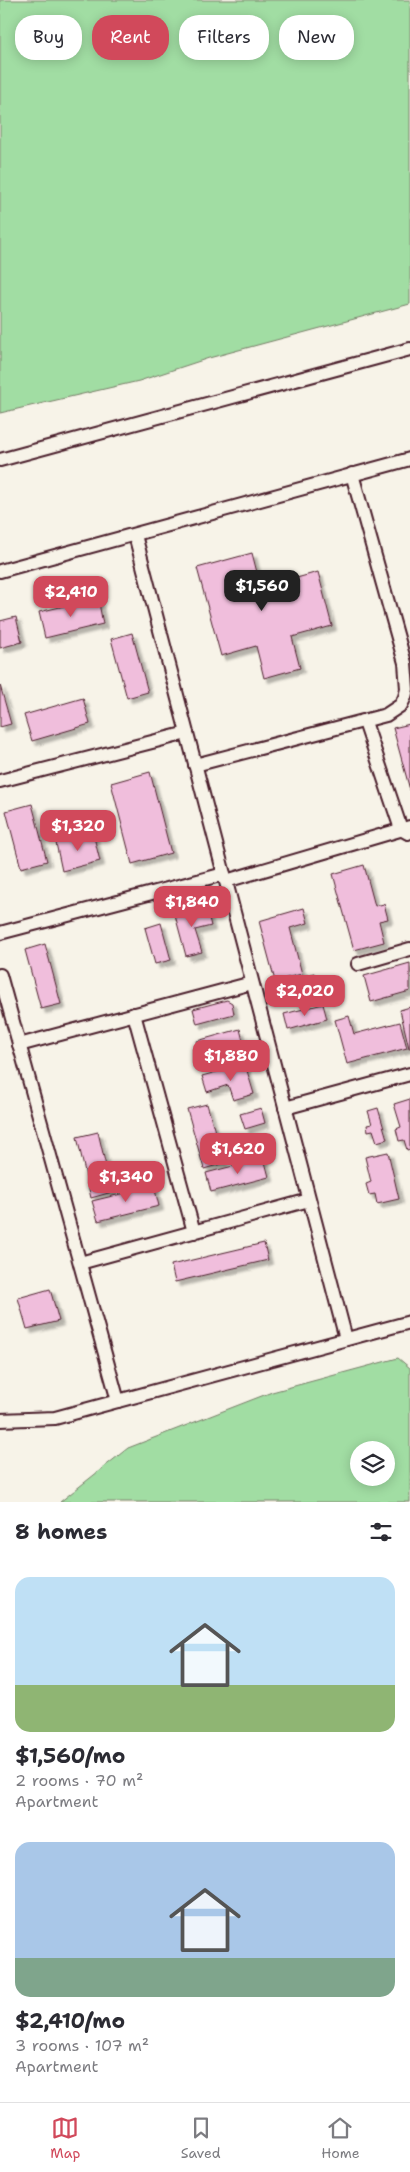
<!DOCTYPE html>
<html lang="en">
<head>
<meta charset="utf-8">
<style>
	:root { --surface:#fff; --page:#f2f2f3; --text:#2b2b33; --muted:#7c7c81; --line:#e1e1e2; --accent:#d1495b }
	body { margin:0; font-family:"Shantell Sans",sans-serif; background:var(--page); color:var(--text); height:100vh; display:flex; flex-direction:column; font-size:19px; white-space:nowrap }
	* { box-sizing:border-box; margin:0 }
	p { font-size:16px; color:var(--muted) }
	.icon { flex:none; width:28px; height:28px; fill:none; stroke:currentColor; stroke-width:2; stroke-linecap:round; stroke-linejoin:round }
	.map { position:relative; height:1502px; overflow:hidden }
	.sheet { display:flex; flex-direction:column; background:var(--surface); flex:1 }
	.sheet>* { flex:none }
	.top-card { position:absolute; left:15px; top:15px; width:380px; height:45px; display:flex; gap:10px }
	.tools { position:absolute; left:350px; top:1441px; display:grid; gap:10px }
	.tools a { display:grid; place-items:center; width:45px; height:45px; border-radius:50%; background:var(--surface); box-shadow:0 2px 12px #0003; font-size:25px }
	.price { position:absolute; translate:-50% -42px; padding:0 11px; border-radius:10px; background:var(--accent); color:#fff; font-size:16px; line-height:32px; filter:drop-shadow(0 1px 2px #0008) }
	.price::after { content:''; position:absolute; left:50%; top:30px; width:15px; height:11px; margin-left:-8px; background:inherit; clip-path:polygon(0 0,100% 0,50% 100%) }
	.price.current { background:#222; color:#fff }
	ul { padding:0; list-style:none }
	li { display:grid; align-content:center; gap:10px; height:265px; padding:0 15px }
	li span { display:grid; place-items:center; height:155px; border-radius:15px; color:#555 }
	li>.icon { margin-inline-start:auto }
	span .icon { width:90px; height:90px; fill:#fffc; stroke-width:1 }
	li b { font-size:21px }
	h2 { display:flex; justify-content:space-between; align-items:center; height:60px; padding:0 15px; font-size:21px }
	.tag { padding:0 18px; border-radius:20px; background:var(--surface); box-shadow:0 2px 12px #0003; font-size:18px; line-height:45px }
	.tag.current { background:var(--accent); color:#fff }
	.menu { display:flex; justify-content:space-around; align-items:center; height:70px; border-top:1px solid var(--line); background:var(--surface); font-size:14px; color:var(--muted) }
	.menu a { display:grid; justify-items:center; gap:2px }
	.menu .current { color:var(--accent) }
	.map>svg:first-child { display:block }
	.green { fill:#a1dda3; stroke:#767e67; fill-rule:evenodd }
	.building { fill:#f0bedc; stroke:#4a1f2b; filter:url(#shadow) }
	.lines { fill:none; stroke-linecap:round; stroke-linejoin:round }
	.lane-casing { stroke:#4a1f2b; stroke-width:16 }
	.lane { stroke:#f7f3e8; stroke-width:12 }
</style>
</head>
<body>
<div class="map">
<svg width="410" height="1502" viewBox="0 0 410 1502">
	<defs>
		<filter id="shadow"><feDropShadow dx="4.5" dy="4.5" stdDeviation="1" flood-color="#0004"/></filter>
	</defs>
	<rect width="100%" height="100%" fill="#f7f3e8"/>
	<filter id="ink" filterUnits="userSpaceOnUse"><feTurbulence type="fractalNoise" baseFrequency=".02" numOctaves="2"/><feDisplacementMap in="SourceGraphic" scale="10" xChannelSelector="R" yChannelSelector="G"/><feConvolveMatrix kernelMatrix="1 2 1 2 8 2 1 2 1" color-interpolation-filters="sRGB"/></filter>
	<g filter="url(#ink)">
		<!-- green -->
		<g class="green">
			<polygon points="0,0 410,0 410,304 209,358 139,381 0,413"/>
			<path d="M398,1358L410,1368V1502H60L128,1448L272,1392ZM359,1450H386V1478H359Z"/>
		</g>
		<!-- building -->
		<g class="building">
			<polygon points="252,553 261,588 318,572 332,626 292,637 300,668 264,678 256,646 221,656 197,568"/>
			<polygon points="98,598 103,624 45,638 39,612"/>
			<polygon points="16,617 22,642 0,648 0,621"/>
			<polygon points="132,633 148,692 127,698 111,639"/>
			<polygon points="0,685 11,724 0,727"/>
			<polygon points="83,698 90,724 32,741 24,715"/>
			<polygon points="410,724 410,790 393,728"/>
			<polygon points="150,772 171,853 132,864 111,783"/>
			<polygon points="32,804 47,861 21,868 6,811"/>
			<polygon points="93,833 100,861 62,871 56,843"/>
			<polygon points="364,865 375,906 384,904 388,919 379,921 384,942 354,950 333,874"/>
			<polygon points="206,906 211,926 195,930 202,952 186,956 175,915"/>
			<polygon points="304,908 308,923 290,928 302,974 275,981 259,921"/>
			<polygon points="161,923 171,960 155,964 145,928"/>
			<polygon points="45,944 61,1004 41,1009 25,950"/>
			<polygon points="410,963 410,991 371,1002 364,976"/>
			<polygon points="314,973 319,989 280,999 276,984"/>
			<polygon points="227,1000 232,1003 234,1014 197,1024 193,1009"/>
			<polygon points="323,1004 327,1019 288,1030 284,1014"/>
			<polygon points="410,1007 410,1048 409,1048 400,1010"/>
			<polygon points="349,1016 354,1034 400,1022 407,1048 347,1064 335,1020"/>
			<polygon points="240,1029 248,1061 225,1067 221,1051 201,1057 197,1041"/>
			<polygon points="245,1064 254,1094 233,1100 228,1085 207,1092 202,1076"/>
			<polygon points="410,1099 410,1149 407,1150 404,1140 399,1141 396,1129 401,1127 394,1104"/>
			<polygon points="207,1104 224,1163 204,1169 187,1109"/>
			<polygon points="261,1108 265,1123 245,1129 240,1114"/>
			<polygon points="378,1108 387,1139 377,1142 373,1130 368,1131 367,1125 372,1124 368,1111"/>
			<polygon points="98,1132 112,1192 91,1198 77,1137"/>
			<polygon points="388,1152 399,1199 377,1204 375,1194 369,1195 366,1184 371,1182 365,1157"/>
			<polygon points="264,1158 269,1177 211,1192 206,1173"/>
			<polygon points="154,1186 159,1206 98,1221 92,1201"/>
			<polygon points="264,1243 268,1260 175,1282 171,1265"/>
			<polygon points="50,1289 59,1321 27,1329 18,1298"/>
		</g>
		<g class="lines">
			<defs>
				<g id="lane">
					<polyline points="0,460 410,349"/>
					<polyline points="135,535 346,1339"/>
					<polyline points="0,571 410,459"/>
					<polyline points="365,722 401,829 408,833"/>
					<polyline points="195,765 386,715 401,705 405,697 407,689 405,663 352,474"/>
					<polyline points="0,781 187,733"/>
					<polyline points="226,881 410,827"/>
					<polyline points="0,933 224,874"/>
					<polyline points="358,964 410,949"/>
					<polyline points="0,975 118,1401"/>
					<polyline points="134,1014 194,1232"/>
					<polyline points="19,1045 252,983"/>
					<polyline points="285,1108 410,1074"/>
					<polyline points="80,1263 309,1200"/>
					<polyline points="0,1420 55,1418 410,1322"/>
				</g>
			</defs>
			<!-- lane casing -->
			<use href="#lane" class="lane-casing"/>
			<!-- lane -->
			<use href="#lane" class="lane"/>
		</g>
	</g>
</svg>
<div class="tools">
<a><svg class="icon" aria-label="layers" viewBox="0 0 24 24"><path d="M12 4l9 5-9 5-9-5zM3 14l9 5 9-5"/></svg></a>
</div>
<b class="price current" style="left:262px;top:612px">$1,560</b>
<b class="price" style="left:71px;top:618px">$2,410</b>
<b class="price" style="left:78px;top:852px">$1,320</b>
<b class="price" style="left:192px;top:928px">$1,840</b>
<b class="price" style="left:305px;top:1017px">$2,020</b>
<b class="price" style="left:231px;top:1082px">$1,880</b>
<b class="price" style="left:238px;top:1175px">$1,620</b>
<b class="price" style="left:126px;top:1203px">$1,340</b>
<div class="top-card">
<a class="tag">Buy</a>
<a class="tag current">Rent</a>
<a class="tag">Filters</a>
<a class="tag">New</a>
</div>
</div>
<section class="sheet">
<h2>8 homes<svg class="icon" aria-label="filters" viewBox="0 0 24 24"><path d="M4 7h16M4 17h16"/><circle cx="9" cy="7" r="2"/><circle cx="15" cy="17" r="2"/></svg></h2>
<ul>
<li><span style="background:linear-gradient(#bfe0f5 70%,#8fb573 0)"><svg class="icon" aria-label="home" viewBox="0 0 24 24"><path d="M3 11l9-7 9 7M6 9v11h12V9"/></svg></span><div><b>$1,560/mo</b><p>2 rooms · 70 m²</p><p>Apartment</p></div></li>
<li><span style="background:linear-gradient(#a9c7e8 75%,#7fa58c 0)"><svg class="icon" aria-label="home" viewBox="0 0 24 24"><path d="M3 11l9-7 9 7M6 9v11h12V9"/></svg></span><div><b>$2,410/mo</b><p>3 rooms · 107 m²</p><p>Apartment</p></div></li>
</ul>
</section>
<nav class="menu">
<a class="current"><svg class="icon" aria-label="map" viewBox="0 0 24 24"><path d="M3 6l6-2 6 2 6-2v14l-6 2-6-2-6 2zM9 4v14M15 6v14"/></svg>Map</a>
<a><svg class="icon" aria-label="saved" viewBox="0 0 24 24"><path d="M7 4h10v16l-5-4-5 4z"/></svg>Saved</a>
<a><svg class="icon" aria-label="home" viewBox="0 0 24 24"><path d="M3 11l9-7 9 7M6 9v11h12V9"/></svg>Home</a>
</nav>
</body>
</html>
